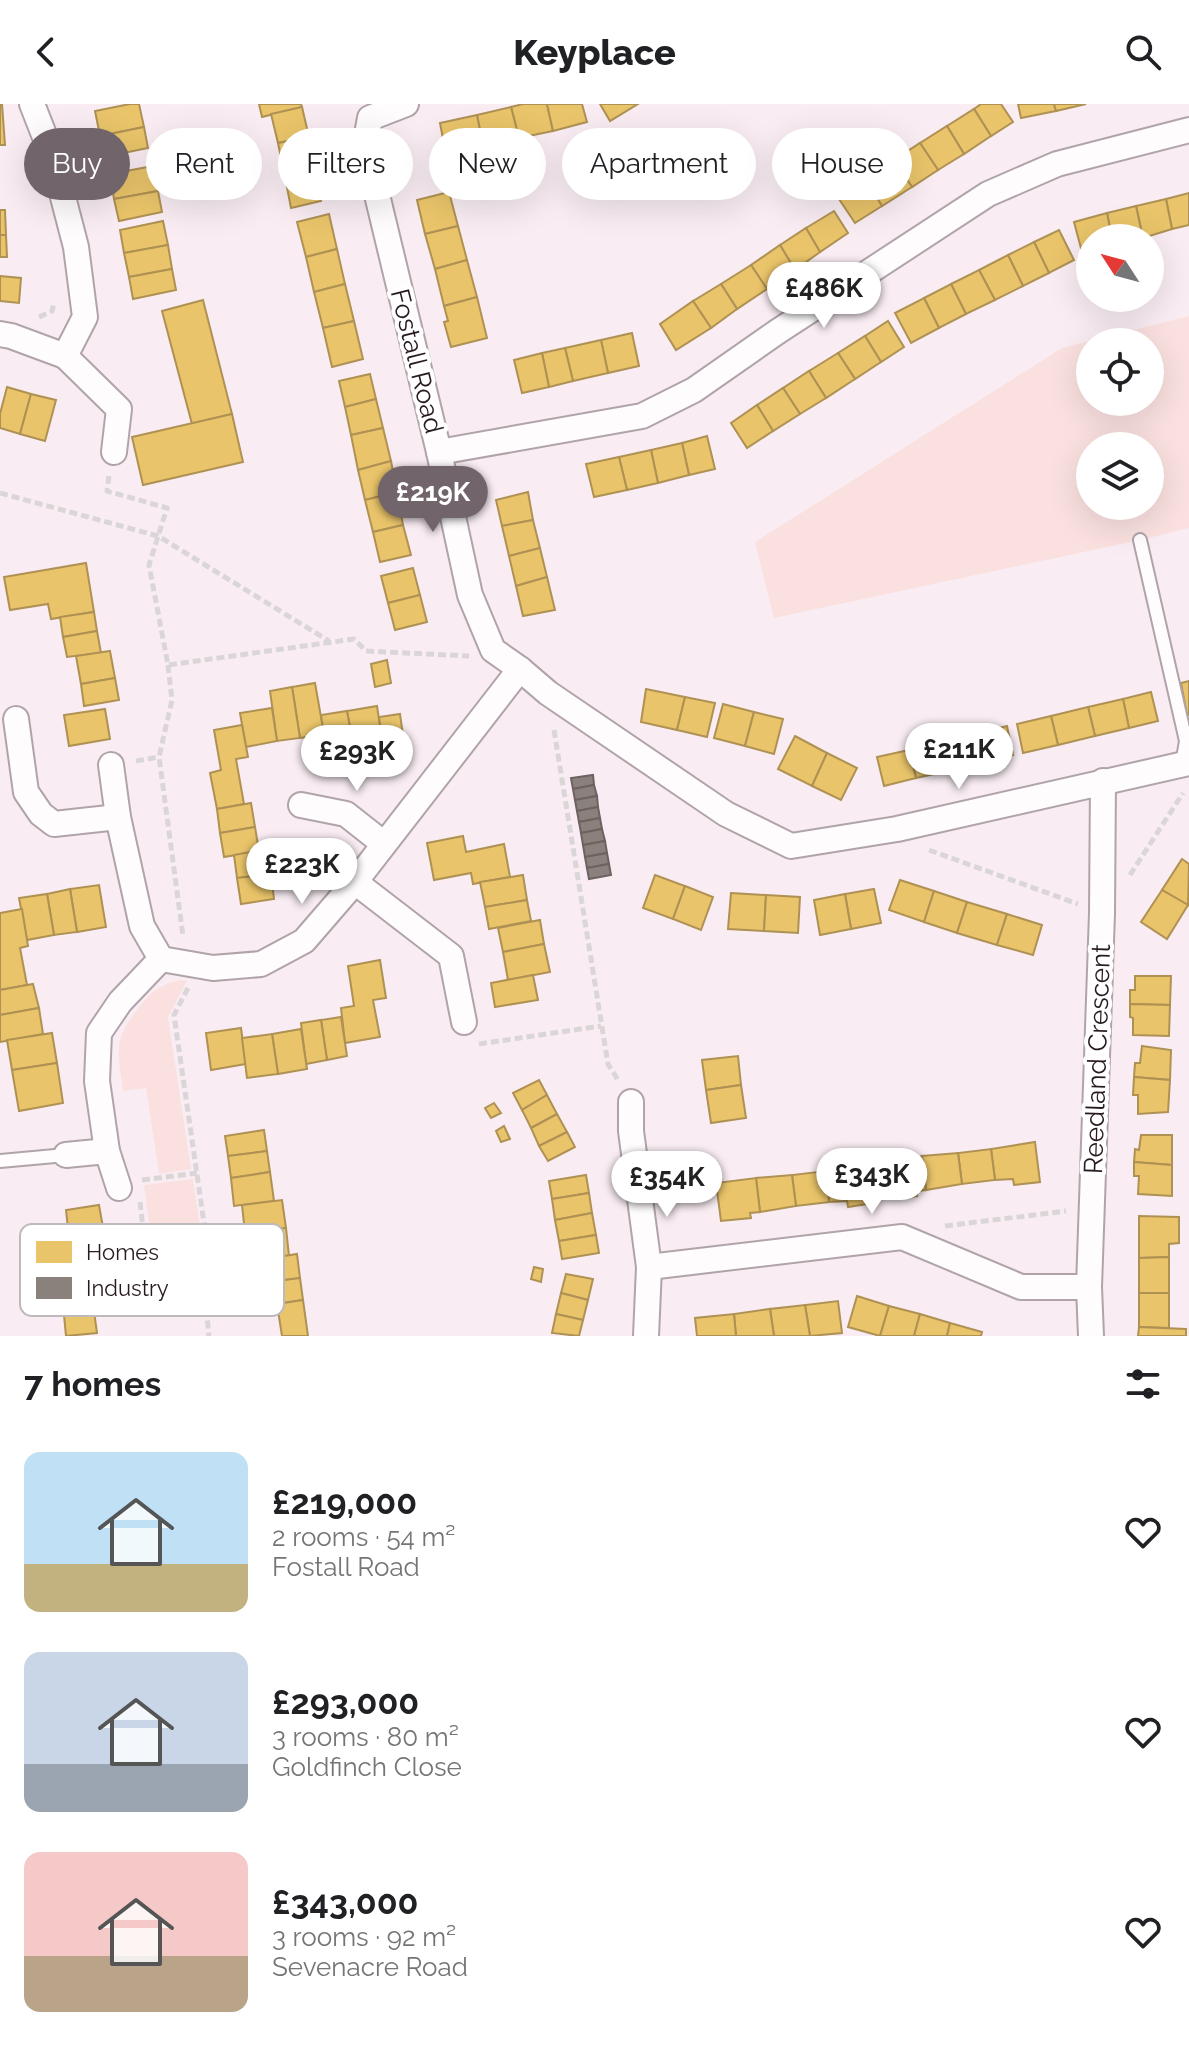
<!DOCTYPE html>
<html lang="en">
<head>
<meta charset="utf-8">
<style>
	:root { --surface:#fff; --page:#f6f6f6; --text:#202124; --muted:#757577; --accent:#71646a }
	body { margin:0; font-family:Raleway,sans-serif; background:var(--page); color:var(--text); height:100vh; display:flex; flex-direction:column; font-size:30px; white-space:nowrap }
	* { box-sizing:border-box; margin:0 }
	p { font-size:26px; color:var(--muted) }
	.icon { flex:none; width:44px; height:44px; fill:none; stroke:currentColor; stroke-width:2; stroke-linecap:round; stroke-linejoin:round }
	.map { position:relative; height:1232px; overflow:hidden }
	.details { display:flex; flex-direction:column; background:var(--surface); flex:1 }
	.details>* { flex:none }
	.hud { position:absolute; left:24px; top:24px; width:1142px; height:72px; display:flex; gap:16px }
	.needle { width:52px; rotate:306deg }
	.tools { position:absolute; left:1076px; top:120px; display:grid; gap:16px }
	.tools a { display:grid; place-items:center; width:88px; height:88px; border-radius:50%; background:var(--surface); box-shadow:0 8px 32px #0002; font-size:40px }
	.price { position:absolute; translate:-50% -68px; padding:0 18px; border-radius:28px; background:#fff; color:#222; font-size:26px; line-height:52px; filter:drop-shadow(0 2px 4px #0008) }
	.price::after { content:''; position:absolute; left:50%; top:48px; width:24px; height:18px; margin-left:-12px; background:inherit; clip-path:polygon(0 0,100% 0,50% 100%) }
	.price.selected { background:var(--accent); color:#fff }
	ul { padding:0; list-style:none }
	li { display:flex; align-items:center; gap:24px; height:200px; padding:0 24px }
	li span { display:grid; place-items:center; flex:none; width:224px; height:160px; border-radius:16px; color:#555 }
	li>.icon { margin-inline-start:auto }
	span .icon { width:96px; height:96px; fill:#fffc; stroke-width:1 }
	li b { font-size:34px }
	h2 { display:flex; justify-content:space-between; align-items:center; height:96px; padding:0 24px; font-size:34px }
	.tag { padding:0 28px; border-radius:36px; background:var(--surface); box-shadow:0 8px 32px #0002; font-size:28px; line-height:72px }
	.tag.selected { background:var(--accent); color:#fff }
	header { display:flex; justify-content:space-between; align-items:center; height:104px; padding:0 24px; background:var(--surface); font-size:36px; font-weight:800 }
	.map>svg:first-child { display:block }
	.green { fill:#fae1e0; fill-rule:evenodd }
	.homes { fill:#e9c46a; stroke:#af9154; stroke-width:2 }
	.industry { fill:#8a817c; stroke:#6d6261; stroke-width:2 }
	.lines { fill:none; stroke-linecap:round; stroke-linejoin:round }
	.lane-casing { stroke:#b0a4aa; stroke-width:16 }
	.street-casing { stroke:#b0a4aa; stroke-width:28 }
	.path { stroke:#dad6d8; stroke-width:5; stroke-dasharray:8 4; stroke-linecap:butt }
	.lane { stroke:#fefcfd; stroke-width:12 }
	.street { stroke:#fefcfd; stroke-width:24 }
	.labels { text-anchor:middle; stroke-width:8; stroke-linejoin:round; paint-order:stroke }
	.street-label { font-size:26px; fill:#281a21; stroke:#fff }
	.key { fill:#fff; stroke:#bebabc; stroke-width:2 }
	.key-label { font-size:22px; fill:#281a21 }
</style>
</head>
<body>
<header><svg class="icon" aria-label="back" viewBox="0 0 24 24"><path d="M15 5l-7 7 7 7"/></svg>Keyplace<svg class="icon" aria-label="search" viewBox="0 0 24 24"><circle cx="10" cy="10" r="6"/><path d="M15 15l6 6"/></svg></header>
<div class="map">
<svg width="1189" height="1232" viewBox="0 0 1189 1232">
	<rect width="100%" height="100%" fill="#f9edf3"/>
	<!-- green -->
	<g class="green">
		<path d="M1189,212V424L1140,436L774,514L755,438L1062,244ZM1090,238H1150V298H1090ZM1090,342H1150V402H1090Z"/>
		<path d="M181,876L187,877L168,913L191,1065L159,1070L146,984L123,987C122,973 117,957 119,942C120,926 140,900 152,889C161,881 171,878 181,876Z"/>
		<polygon points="193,1075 211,1198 160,1205 144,1081"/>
	</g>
	<!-- homes -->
	<g class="homes">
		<polygon points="0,0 2,0 5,41 0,41"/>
		<polygon points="130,0 139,0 144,23 100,32 95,7"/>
		<polygon points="259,0 301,0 302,3 262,13"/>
		<polygon points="523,0 547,0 553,27 519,34 511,3"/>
		<polygon points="547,0 582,0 587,18 553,27"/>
		<polygon points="600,0 638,0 610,17"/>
		<polygon points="981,0 1001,0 1013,18 991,32 974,5"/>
		<polygon points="1018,0 1054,0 1056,7 1021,14"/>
		<polygon points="1054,0 1086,0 1056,7"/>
		<polygon points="302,3 309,33 278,39 271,10"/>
		<polygon points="511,3 519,34 483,42 477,11"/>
		<polygon points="974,5 991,32 964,50 947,22"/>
		<polygon points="477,11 483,42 446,51 440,19"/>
		<polygon points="947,22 964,50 938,66 920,39"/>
		<polygon points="144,23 148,44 104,53 100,32"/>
		<polygon points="309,33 316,66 285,73 278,39"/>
		<polygon points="920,39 938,66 912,83 894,56"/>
		<polygon points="894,56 912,83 882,102 865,75"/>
		<polygon points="153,62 158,87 114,95 110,70"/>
		<polygon points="316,66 321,97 291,104 285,73"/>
		<polygon points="865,75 882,102 855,119 837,92"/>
		<polygon points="158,87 162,108 119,117 114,95"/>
		<polygon points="449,88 458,122 425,130 417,96"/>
		<polygon points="1189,89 1189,121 1172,125 1166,95"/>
		<polygon points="1166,95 1172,125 1143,134 1136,102"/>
		<polygon points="1136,102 1143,134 1112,134 1107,109"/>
		<polygon points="0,106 5,106 6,131 0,131"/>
		<polygon points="834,107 848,129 820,148 806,124"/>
		<polygon points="1107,109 1112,134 1090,134 1090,146 1082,148 1074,118"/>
		<polygon points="329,110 337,145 306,153 297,118"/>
		<polygon points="163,117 168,141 124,149 120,126"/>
		<polygon points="458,122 467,156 435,165 425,130"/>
		<polygon points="806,124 820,148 795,166 780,141"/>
		<polygon points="1059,126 1074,156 1049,169 1034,138"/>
		<polygon points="0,131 6,131 7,153 0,153"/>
		<polygon points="1034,138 1049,169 1023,182 1008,151"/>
		<polygon points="168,141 172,165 129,173 124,149"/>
		<polygon points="780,141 795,166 767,185 751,161"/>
		<polygon points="337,145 345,180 314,188 306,153"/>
		<polygon points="1008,151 1023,182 995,196 979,166"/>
		<polygon points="467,156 477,193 444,202 435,165"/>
		<polygon points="751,161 767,185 737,205 721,180"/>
		<polygon points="172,165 176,186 133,195 129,173"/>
		<polygon points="979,166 995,196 966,210 951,180"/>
		<polygon points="0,172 21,174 19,199 0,197"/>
		<polygon points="345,180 354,217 323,224 314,188"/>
		<polygon points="721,180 737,205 711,224 693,197"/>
		<polygon points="951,180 966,210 939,224 924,194"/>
		<polygon points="477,193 487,234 451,243 444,218 448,217 444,202"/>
		<polygon points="924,194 939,224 911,239 895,209"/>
		<polygon points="203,196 232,310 192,320 162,207"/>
		<polygon points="693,197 711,224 676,246 660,220"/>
		<polygon points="354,217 363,255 332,263 323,224"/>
		<polygon points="888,217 904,243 881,258 865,232"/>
		<polygon points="632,229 639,262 608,269 601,236"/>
		<polygon points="865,232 881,258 855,275 838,249"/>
		<polygon points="601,236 608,269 573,277 565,244"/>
		<polygon points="565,244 573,277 549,283 542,249"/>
		<polygon points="542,249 549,283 522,289 514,256"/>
		<polygon points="838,249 855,275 826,294 809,267"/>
		<polygon points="809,267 826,294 800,310 783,284"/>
		<polygon points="370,270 376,295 345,303 339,277"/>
		<polygon points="7,283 31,290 20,330 0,324 0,310"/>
		<polygon points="783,284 800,310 773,327 757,301"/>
		<polygon points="31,290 56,296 45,337 20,330"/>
		<polygon points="376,295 383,324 351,331 345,303"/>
		<polygon points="757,301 773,327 747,344 731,319"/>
		<polygon points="232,310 243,358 143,381 132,333"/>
		<polygon points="383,324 391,357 358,366 351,331"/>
		<polygon points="707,332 715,365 689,371 682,339"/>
		<polygon points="682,339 689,371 658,379 651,346"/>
		<polygon points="651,346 658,379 627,386 619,353"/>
		<polygon points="619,353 627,386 594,393 586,360"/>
		<polygon points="391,357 397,388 365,396 358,366"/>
		<polygon points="397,388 403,421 373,428 365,396"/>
		<polygon points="528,388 533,416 502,422 496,396"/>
		<polygon points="533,416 540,444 509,452 502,422"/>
		<polygon points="403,421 411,451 380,458 373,428"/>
		<polygon points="540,444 547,473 516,482 509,452"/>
		<polygon points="86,459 94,508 51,515 48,500 10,506 4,473"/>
		<polygon points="413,464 420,491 388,499 381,472"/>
		<polygon points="547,473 555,506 523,512 516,482"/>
		<polygon points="420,491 427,518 395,526 388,499"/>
		<polygon points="94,508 97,527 63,533 60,513"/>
		<polygon points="97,527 101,549 67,553 63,533"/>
		<polygon points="110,547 115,574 81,580 76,552"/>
		<polygon points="387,556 391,579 375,583 371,560"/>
		<polygon points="115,574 119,596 84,602 81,580"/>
		<polygon points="1189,577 1189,611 1187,611 1181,579"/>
		<polygon points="315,579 324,630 300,634 292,583"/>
		<polygon points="292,583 300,634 277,637 270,587"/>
		<polygon points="646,585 685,593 677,626 641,618"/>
		<polygon points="1151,588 1158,617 1129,624 1123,595"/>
		<polygon points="685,593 715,599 707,633 677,626"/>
		<polygon points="1123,595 1129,624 1095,632 1088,603"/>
		<polygon points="723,600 754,608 745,642 714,634"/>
		<polygon points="377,602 382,635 353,640 347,607"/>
		<polygon points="1088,603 1095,632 1058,641 1051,612"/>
		<polygon points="272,604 277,637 246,643 240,609"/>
		<polygon points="105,605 110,635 69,642 64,611"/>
		<polygon points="347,607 353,640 326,644 321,611"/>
		<polygon points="754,608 783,615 774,650 745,642"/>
		<polygon points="400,610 405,646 384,650 379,613"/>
		<polygon points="1051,612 1058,641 1023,649 1017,620"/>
		<polygon points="242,621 248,653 236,655 244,700 217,705 210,669 221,666 214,626"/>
		<polygon points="1007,622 1013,651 986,658 979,629"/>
		<polygon points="979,629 986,658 952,666 945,637"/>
		<polygon points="795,632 827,649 812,682 778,665"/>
		<polygon points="945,637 952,666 916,674 909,646"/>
		<polygon points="909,646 916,674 884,682 877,653"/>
		<polygon points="827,649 857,664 841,696 812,682"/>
		<polygon points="251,699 255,723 220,729 217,705"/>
		<polygon points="255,723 259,747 224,753 220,729"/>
		<polygon points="463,732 466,748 504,740 510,773 473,780 471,769 434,776 427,739"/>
		<polygon points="267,745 271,770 237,774 234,751"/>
		<polygon points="1182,755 1189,760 1188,801 1162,786"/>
		<polygon points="271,770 274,795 241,800 237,774"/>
		<polygon points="523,771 527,796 485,803 480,778"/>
		<polygon points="655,771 685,782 673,815 643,804"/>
		<polygon points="900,776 934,787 924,818 889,806"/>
		<polygon points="99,781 106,823 77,828 70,785"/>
		<polygon points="685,782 713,793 701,826 673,815"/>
		<polygon points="70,785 77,828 54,831 47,790"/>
		<polygon points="874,785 881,819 851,825 845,790"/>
		<polygon points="1162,786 1188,801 1167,835 1141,818"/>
		<polygon points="934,787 967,798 957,829 924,818"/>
		<polygon points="731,789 766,791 764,827 728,825"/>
		<polygon points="47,790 54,831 27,836 19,794"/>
		<polygon points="845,790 851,825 820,831 814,796"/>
		<polygon points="766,791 800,793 798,829 764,827"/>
		<polygon points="527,796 531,817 489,825 485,803"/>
		<polygon points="967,798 1007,810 997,841 957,829"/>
		<polygon points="22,805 28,842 20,844 27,881 0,886 0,809"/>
		<polygon points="1007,810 1042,821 1033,851 997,841"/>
		<polygon points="540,816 544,840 503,848 498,824"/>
		<polygon points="544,840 550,868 508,876 503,848"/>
		<polygon points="380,856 386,894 373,896 380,933 345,939 341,904 354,902 348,862"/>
		<polygon points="533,871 538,896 495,903 491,879"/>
		<polygon points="1135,872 1171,872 1170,901 1130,900 1130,886 1135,886"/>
		<polygon points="33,880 39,904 0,911 0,886"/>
		<polygon points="1130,900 1170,901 1169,932 1133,931 1133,914 1130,913"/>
		<polygon points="39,904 43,930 0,938 0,911"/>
		<polygon points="341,913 347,952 327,956 321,916"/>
		<polygon points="321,916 327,956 306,960 301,919"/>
		<polygon points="241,924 246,960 211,966 206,929"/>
		<polygon points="301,925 307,965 278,970 272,930"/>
		<polygon points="52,929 57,959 12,966 7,936"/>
		<polygon points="272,930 278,970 247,974 242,934"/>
		<polygon points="1142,942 1171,946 1170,976 1134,973 1135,959 1140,959"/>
		<polygon points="738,952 741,981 706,986 702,956"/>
		<polygon points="57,959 63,999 19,1007 12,966"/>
		<polygon points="1134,973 1170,976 1168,1008 1138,1010 1138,991 1133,991"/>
		<polygon points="539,976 547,991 522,1006 513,989"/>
		<polygon points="741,981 746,1014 711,1019 706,986"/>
		<polygon points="547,991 557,1010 531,1024 522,1006"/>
		<polygon points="494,999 501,1009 491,1014 485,1004"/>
		<polygon points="557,1010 567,1028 539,1042 531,1024"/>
		<polygon points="504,1022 510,1035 501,1038 496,1027"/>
		<polygon points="264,1026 267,1047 228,1052 225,1032"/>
		<polygon points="567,1028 575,1043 548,1057 539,1042"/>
		<polygon points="1141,1031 1172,1031 1172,1061 1134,1058 1135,1045 1139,1046"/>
		<polygon points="1035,1038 1040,1078 1014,1081 1013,1075 995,1076 991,1045"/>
		<polygon points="991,1045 995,1076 962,1080 958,1049"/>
		<polygon points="267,1047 270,1068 231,1074 228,1052"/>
		<polygon points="958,1049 962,1080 926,1086 922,1052"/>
		<polygon points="922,1052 926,1086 916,1087 917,1092 887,1095 882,1057"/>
		<polygon points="1134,1058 1172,1061 1172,1092 1138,1090 1139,1072 1134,1072"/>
		<polygon points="869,1060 874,1099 848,1103 847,1097 829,1098 826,1067"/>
		<polygon points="826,1067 829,1098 796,1102 792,1071"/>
		<polygon points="270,1068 274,1097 234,1102 231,1074"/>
		<polygon points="586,1071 589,1089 552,1095 549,1077"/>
		<polygon points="792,1071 796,1102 760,1108 756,1074"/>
		<polygon points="756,1074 760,1108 750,1109 751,1114 721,1117 716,1079"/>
		<polygon points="589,1089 592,1109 555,1116 552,1095"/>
		<polygon points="282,1096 286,1124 245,1129 242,1101"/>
		<polygon points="99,1101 104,1129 69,1134 66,1106"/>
		<polygon points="592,1109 596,1131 559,1137 555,1116"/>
		<polygon points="1139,1112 1179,1113 1179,1139 1169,1140 1169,1153 1139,1154"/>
		<polygon points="286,1124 289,1152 249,1157 245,1129"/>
		<polygon points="596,1131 599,1149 562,1155 559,1137"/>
		<polygon points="297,1150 300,1174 261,1179 258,1156"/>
		<polygon points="1169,1153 1169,1189 1139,1189 1139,1154"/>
		<polygon points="534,1163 543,1165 541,1178 531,1175"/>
		<polygon points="566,1170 593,1175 588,1196 561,1189"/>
		<polygon points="300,1174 303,1196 264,1202 261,1179"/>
		<polygon points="561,1189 588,1196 583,1216 556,1210"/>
		<polygon points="1139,1189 1169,1189 1169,1224 1139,1223"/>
		<polygon points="857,1192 889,1202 880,1232 848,1223"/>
		<polygon points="303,1196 308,1232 282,1232 277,1200"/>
		<polygon points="838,1197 842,1229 810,1232 805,1201"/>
		<polygon points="805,1201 810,1232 774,1232 770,1205"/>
		<polygon points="889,1202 920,1210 914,1232 880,1232"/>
		<polygon points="770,1205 774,1232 736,1232 734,1210"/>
		<polygon points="94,1207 97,1229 66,1232 64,1211"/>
		<polygon points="556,1210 583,1216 579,1232 552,1229"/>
		<polygon points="734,1210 736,1232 697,1232 695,1214"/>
		<polygon points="920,1210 950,1219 947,1232 914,1232"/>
		<polygon points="950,1219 982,1228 981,1232 947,1232"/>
		<polygon points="1139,1223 1186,1225 1186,1232 1138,1232"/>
	</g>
	<!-- industry -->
	<g class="industry">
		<polygon points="593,671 594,681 573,685 571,674"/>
		<polygon points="594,681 597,692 575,696 573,685"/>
		<polygon points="597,692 598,703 577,707 575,696"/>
		<polygon points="598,703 600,714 579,718 577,707"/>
		<polygon points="600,714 602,725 581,729 579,718"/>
		<polygon points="602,725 605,737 583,741 581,729"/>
		<polygon points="605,737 607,749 585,753 583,741"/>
		<polygon points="607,749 609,760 587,764 585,753"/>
		<polygon points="609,760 611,771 589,775 587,764"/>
	</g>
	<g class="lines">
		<defs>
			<g id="lane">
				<polyline points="1140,436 1186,637 1182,660"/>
				<polyline points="0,1057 66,1051"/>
			</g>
			<g id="street">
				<polyline points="406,0 370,14 365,41 439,348 470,491 493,546 520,565 548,589 726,710 791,742 897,725 1189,659"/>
				<polyline points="0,230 11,232 65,252 85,213 76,143 52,51 32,0"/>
				<polyline points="65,252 119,305 114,348"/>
				<polyline points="439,348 642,312 694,286 777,228 988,90 1057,60 1189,26"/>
				<polyline points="16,615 26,688 41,710 54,720 118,713"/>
				<polyline points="111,661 118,713 142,822 161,855 213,864 261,860 304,837 355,778 520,565"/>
				<polyline points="301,701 346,710 384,740"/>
				<polyline points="355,778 451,852 464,918"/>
				<polyline points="631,998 631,1027 649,1163 646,1232"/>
				<polyline points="66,1051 107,1047"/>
				<polyline points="119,1084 107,1047 97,977 99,929 120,898 161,855"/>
				<polyline points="649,1163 902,1133 1021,1183 1089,1183"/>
				<polyline points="1091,1232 1089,1183 1102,809 1103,677"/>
			</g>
		</defs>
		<!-- lane casing -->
		<use href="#lane" class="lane-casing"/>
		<!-- street casing -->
		<use href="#street" class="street-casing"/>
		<!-- path -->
		<g class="path">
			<polyline points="39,213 52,207 54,200"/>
			<polyline points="109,372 107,387 167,404 149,461 168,561 354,535 366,547 469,552"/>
			<polyline points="0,389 158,432 329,537"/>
			<polyline points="168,561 172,596 159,653 183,832"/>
			<polyline points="554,626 608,960 618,976"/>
			<polyline points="136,657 159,653"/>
			<polyline points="929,746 1078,800"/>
			<polyline points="1130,771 1183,689"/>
			<polyline points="188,884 174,911 216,1202 206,1203 209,1232"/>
			<polyline points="479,940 601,922"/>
			<polyline points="142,1076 197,1069"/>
			<polyline points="140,1098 153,1210 206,1203"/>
			<polyline points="945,1122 1066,1107"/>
		</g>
		<!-- lane -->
		<use href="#lane" class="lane"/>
		<!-- street -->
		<use href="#street" class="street"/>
	</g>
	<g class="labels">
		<!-- street labels -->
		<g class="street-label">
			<text transform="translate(417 257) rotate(76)" y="9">Fostall Road</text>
			<text transform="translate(1097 955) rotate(-88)" y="9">Reedland Crescent</text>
		</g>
	</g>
	<!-- legend -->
	<rect x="20" y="1120" width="264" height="92" rx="12" class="key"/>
	<rect x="36" y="1137" width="36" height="22" fill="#e9c46a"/>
	<rect x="36" y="1173" width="36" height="22" fill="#8a817c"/>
	<g class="key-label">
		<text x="86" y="1156">Homes</text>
		<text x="86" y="1192">Industry</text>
	</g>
</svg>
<div class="tools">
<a><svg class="needle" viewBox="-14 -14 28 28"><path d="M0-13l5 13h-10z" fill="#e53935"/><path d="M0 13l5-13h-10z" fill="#757577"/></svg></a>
<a><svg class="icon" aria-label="locate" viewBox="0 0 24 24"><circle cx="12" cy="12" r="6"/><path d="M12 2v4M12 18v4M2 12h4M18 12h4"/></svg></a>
<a><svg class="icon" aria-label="layers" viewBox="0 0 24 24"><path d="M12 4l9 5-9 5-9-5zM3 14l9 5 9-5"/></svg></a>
</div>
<b class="price" style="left:824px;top:226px">£486K</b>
<b class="price selected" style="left:433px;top:430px">£219K</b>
<b class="price" style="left:959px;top:687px">£211K</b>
<b class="price" style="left:357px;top:689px">£293K</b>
<b class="price" style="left:302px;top:802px">£223K</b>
<b class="price" style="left:872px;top:1112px">£343K</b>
<b class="price" style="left:667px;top:1115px">£354K</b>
<div class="hud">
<a class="tag selected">Buy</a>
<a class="tag">Rent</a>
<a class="tag">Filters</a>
<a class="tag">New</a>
<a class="tag">Apartment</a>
<a class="tag">House</a>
</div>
</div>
<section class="details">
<h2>7 homes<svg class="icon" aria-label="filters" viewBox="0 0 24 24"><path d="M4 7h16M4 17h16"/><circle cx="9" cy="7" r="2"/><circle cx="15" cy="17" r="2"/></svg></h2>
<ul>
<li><span style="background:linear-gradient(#bfe0f5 70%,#c2b280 0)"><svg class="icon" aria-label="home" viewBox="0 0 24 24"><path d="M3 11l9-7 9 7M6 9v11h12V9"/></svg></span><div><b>£219,000</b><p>2 rooms · 54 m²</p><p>Fostall Road</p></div><svg class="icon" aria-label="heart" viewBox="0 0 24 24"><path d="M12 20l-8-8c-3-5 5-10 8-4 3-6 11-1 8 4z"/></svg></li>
<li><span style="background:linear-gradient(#c9d6e8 70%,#9aa5b1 0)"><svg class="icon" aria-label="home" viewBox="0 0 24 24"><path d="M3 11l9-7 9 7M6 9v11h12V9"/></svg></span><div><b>£293,000</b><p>3 rooms · 80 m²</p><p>Goldfinch Close</p></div><svg class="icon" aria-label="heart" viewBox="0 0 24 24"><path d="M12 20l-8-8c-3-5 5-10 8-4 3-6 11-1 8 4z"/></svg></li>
<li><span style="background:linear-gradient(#f6c9c9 65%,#b9a48a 0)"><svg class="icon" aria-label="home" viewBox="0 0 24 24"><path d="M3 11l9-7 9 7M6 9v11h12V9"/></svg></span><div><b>£343,000</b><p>3 rooms · 92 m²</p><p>Sevenacre Road</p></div><svg class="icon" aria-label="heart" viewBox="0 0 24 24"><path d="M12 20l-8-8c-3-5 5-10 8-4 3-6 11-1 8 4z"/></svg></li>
</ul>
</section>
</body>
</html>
